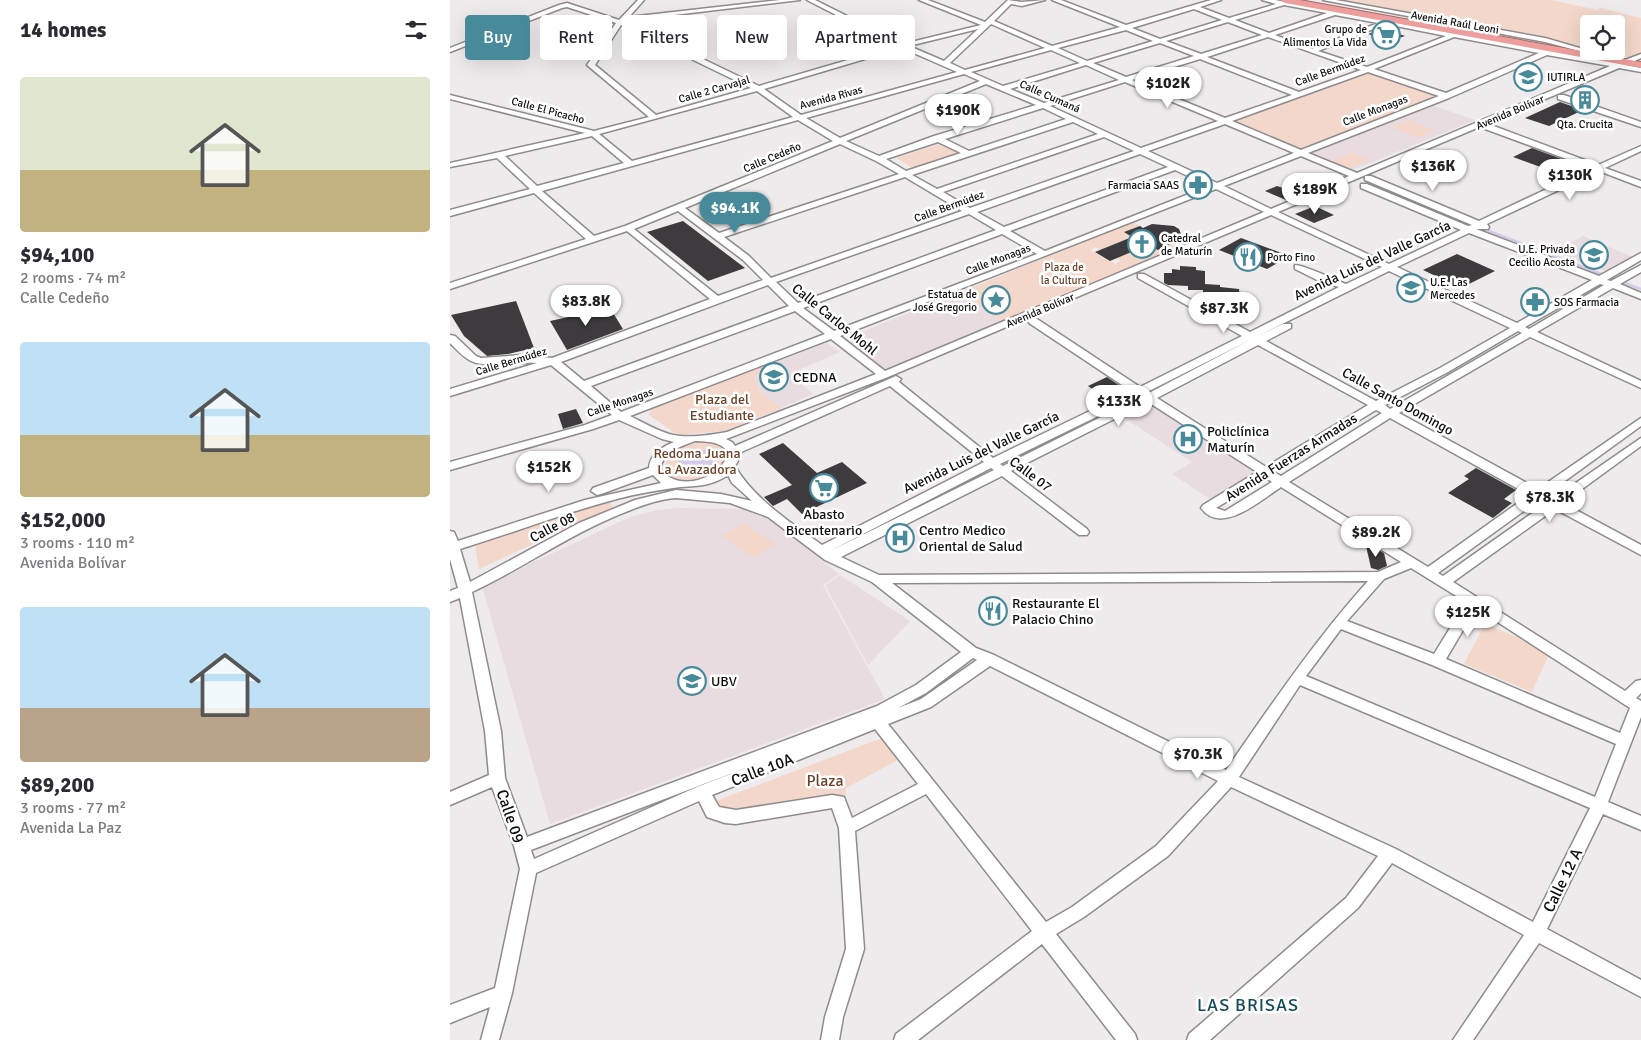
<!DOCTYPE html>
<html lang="en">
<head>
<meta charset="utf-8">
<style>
	:root { --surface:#fff; --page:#f7f7f7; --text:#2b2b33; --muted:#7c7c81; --accent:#478a9a }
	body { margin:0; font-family:Signika,sans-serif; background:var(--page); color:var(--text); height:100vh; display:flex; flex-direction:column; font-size:19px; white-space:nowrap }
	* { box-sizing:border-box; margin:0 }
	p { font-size:16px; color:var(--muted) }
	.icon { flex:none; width:28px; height:28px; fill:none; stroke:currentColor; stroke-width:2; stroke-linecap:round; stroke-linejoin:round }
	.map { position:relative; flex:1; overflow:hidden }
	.drawer { display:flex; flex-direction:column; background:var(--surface); width:450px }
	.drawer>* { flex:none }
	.guide { position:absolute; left:15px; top:15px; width:475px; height:45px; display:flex; gap:10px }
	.controls { position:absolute; left:1130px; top:15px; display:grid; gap:10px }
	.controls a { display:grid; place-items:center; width:45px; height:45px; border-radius:5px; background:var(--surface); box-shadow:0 5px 20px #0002; font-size:25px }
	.price { position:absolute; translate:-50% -42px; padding:0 11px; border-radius:18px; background:#fff; color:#222; font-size:16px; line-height:32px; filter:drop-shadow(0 1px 2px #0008) }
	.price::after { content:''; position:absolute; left:50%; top:30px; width:15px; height:11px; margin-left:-8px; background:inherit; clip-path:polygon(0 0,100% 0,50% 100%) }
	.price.selected { background:var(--accent); color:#fff }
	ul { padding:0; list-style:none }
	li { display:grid; align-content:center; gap:10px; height:265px; padding:0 20px }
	li span { display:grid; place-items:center; height:155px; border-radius:5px; color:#555 }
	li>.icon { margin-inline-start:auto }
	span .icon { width:90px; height:90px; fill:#fffc; stroke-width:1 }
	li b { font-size:21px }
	h2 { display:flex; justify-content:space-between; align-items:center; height:60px; padding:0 20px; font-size:21px }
	.tag { padding:0 18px; border-radius:5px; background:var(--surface); box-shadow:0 5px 20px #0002; font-size:18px; line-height:45px }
	.tag.selected { background:var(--accent); color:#fff }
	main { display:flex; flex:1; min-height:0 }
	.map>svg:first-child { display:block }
	.built { fill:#e8dce0 }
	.green { fill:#f2d7ca }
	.water { fill:#d3cbe9 }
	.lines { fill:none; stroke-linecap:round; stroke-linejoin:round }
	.stream { stroke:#d3cbe9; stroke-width:2.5 }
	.building { fill:#3d3b3d }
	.minor-casing { stroke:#8f8b8d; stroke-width:3 }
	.highway-casing { stroke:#9f6c6b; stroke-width:2 }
	.minor { fill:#fff; fill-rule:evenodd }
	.highway { fill:#ed9e9c; fill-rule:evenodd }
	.labels { text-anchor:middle; stroke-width:5; stroke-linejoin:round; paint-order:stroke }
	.far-street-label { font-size:11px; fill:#0f0e0f; stroke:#fff }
	.far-poi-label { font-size:11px; fill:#0f0e0f; stroke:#fff; text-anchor:start }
	.far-park-label { font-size:11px; fill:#6d4028; stroke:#fff }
	.street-label { font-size:14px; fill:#0f0e0f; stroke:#fff }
	.poi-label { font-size:14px; fill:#0f0e0f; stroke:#fff; text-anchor:start }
	.park-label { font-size:14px; fill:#6d4028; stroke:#fff }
	.near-street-label { font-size:16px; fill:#0f0e0f; stroke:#fff }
	.near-park-label { font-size:16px; fill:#6d4028; stroke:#fff }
	.near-neighbourhood-label { font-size:18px; letter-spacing:1px; fill:#134c58; stroke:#fff }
</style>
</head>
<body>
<main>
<section class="drawer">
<h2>14 homes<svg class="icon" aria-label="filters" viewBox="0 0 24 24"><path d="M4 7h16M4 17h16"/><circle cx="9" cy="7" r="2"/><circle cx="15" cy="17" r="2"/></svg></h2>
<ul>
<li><span style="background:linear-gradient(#dfe7d0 60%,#c2b280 0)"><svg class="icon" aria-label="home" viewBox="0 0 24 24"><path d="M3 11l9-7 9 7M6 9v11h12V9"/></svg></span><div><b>$94,100</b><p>2 rooms · 74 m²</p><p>Calle Cedeño</p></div></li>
<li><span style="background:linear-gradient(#bfe0f5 60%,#c2b280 0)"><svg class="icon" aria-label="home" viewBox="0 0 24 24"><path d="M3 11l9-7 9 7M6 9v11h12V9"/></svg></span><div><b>$152,000</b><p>3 rooms · 110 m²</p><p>Avenida Bolívar</p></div></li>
<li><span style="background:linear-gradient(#bfe0f5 65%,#b9a48a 0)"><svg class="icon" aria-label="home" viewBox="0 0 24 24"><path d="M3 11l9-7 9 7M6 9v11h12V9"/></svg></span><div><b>$89,200</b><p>3 rooms · 77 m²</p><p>Avenida La Paz</p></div></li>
</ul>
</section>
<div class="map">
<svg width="1191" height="1040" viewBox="0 0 1191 1040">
	<rect width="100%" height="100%" fill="#efebec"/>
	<!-- built -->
	<g class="built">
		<polygon points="979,104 1025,120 903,170 857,151"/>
		<polygon points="1133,236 1183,257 1158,272 1103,252"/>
		<polygon points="508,293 553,322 435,370 394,339"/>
		<polygon points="377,343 390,352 340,374 363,394 331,408 312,394 304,379 315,366"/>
		<polygon points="705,398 818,470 763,501 722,474 742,462 671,416"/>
		<polygon points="228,508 295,509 327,524 389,574 373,585 435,699 100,824 32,586 180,517 206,510"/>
		<polygon points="390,575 460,621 418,665 375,585"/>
	</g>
	<!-- green -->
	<g class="green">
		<polygon points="888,0 1102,0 1147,10 1150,8 1191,18 1191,54 1180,58 1144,51 1166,51 1166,24 1139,24 1139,50 1083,36"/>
		<polygon points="919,69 996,96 851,152 896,172 891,174 844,155 849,153 776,121"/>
		<polygon points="959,120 985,131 968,138 941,127"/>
		<polygon points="493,143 513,155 466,170 446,158"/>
		<polygon points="903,152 920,160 899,168 881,161"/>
		<polygon points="683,222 690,226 675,232 682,237 651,250 646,247 640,250 665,264 671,261 667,258 698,245 708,250 723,243 733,248 553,322 508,293"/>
		<polygon points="311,365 314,368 304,379 312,394 332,408 275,431 228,435 199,415 201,409"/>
		<path d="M254,442L273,446L278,451L279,463C272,468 264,476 256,479C212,494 194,447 254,442Z"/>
		<polygon points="159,501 163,507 29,569 25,545"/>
		<polygon points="293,523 325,544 304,558 272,536"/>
		<polygon points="1035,624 1101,650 1082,692 1014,664"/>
		<polygon points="432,738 448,760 396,788 396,795 289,815 266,809 263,802"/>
	</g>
	<!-- water -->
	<path class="water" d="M245,450H257L264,455V463C255,472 241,475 230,468L228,461L233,455Z"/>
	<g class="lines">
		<!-- stream -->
		<polyline class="stream" points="1039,231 1191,289"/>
	</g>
	<!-- building -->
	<g class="building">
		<polygon points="934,29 955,36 939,41 918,34"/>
		<polygon points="1110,102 1133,110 1099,126 1075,118"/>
		<polygon points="1082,148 1136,168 1118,177 1063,157"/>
		<polygon points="827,186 833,188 848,195 836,200 815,191"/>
		<polygon points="865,206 884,215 864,223 845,214"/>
		<polygon points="233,221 295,268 258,281 197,232"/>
		<polygon points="702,224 724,226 729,229 731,234 721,244 708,250 698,245 660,261 645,252 682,237 674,232 690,226 693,228"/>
		<polygon points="791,238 840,256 817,269 769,250"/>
		<polygon points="1007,254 1045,271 1011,288 973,270"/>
		<polygon points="730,266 746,267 746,270 755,271 755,284 770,285 770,287 789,289 790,300 787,303 787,306 753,301 753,290 738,290 738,286 718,285 714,283 714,273 722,273 722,269 730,270"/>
		<polygon points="66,301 84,348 58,354 37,356 14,336 1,315"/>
		<polygon points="160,308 173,329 117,350 100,321"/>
		<polygon points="657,377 676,390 657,399 638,386"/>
		<polygon points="126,409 133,423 113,429 108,414"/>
		<polygon points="333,443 367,473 392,462 417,483 352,514 337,499 323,506 314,497 342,485 309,454"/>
		<polygon points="1026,468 1066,490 1054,499 1062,503 1043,518 998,493 1019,479 1014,476"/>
		<polygon points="916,546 921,546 934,553 937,566 928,570 921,568"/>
	</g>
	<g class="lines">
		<defs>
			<g id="minor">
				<path d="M188,0H194L179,17L330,0H350L174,21L309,86L446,46L357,0H365L453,44L531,25L469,0H478L535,22L558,0L572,2L595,0L572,6L561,4L544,21L602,46L670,27L602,0H611L676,25L761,0H771L750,7L779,18L826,4L812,0H825L1167,63L1191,54V58L1176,65L1191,68V72L1169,68L828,212L939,264L1011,230L911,188V184H917L1018,226L1022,225L915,180V176H921L1029,221L1141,168L1035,129V125H1041L1148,165L1191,146V151L1155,168L1191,181V187L1149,171L1037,224L1039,227L1038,229H1026L1149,276L1191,253V260L1157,280L1161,281L1191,265V272L1170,284L1191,293V299L1163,288L1087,332L1191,381V388L1080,337L949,413L1088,489L1191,418V426L1097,494L1104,498L1191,438V446L1113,503L1191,545V555L1105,509L1003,582L1175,691L1186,681L1191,680V693L1186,698L1191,701V717L1158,802L1191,816V830L1153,814L1097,929L1191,980V997L1089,943L1023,1040H1003L1074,935L942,863L908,908L760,1040H737L739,1034L896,898L928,856L781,787L718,856L634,917L606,934L685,1034L687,1040H666L592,944L468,1040H444L446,1034L582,931L476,794L405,831L414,949L393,1017L389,1040H371L375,1017L396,949L389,828L382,808L286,824L275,823L257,817L249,801L86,873L62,993L49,1040H31L40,1007L0,1023V1005L45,988L70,869L64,846L42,787L0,805V792L39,775L35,731L10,598L0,602V591L8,588L0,559V531L4,532L8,541L135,500L211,483L203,475L151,494L147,495L141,491L143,488L199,468C200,454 212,447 224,442L212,439L169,420L143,429L0,470V462L135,425L162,415L101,365L0,396V389L87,363C68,361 37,369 21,361C13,357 6,349 0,343V335L5,336L26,356L31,358L74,355L102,358L260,299L177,231L0,289V283L136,239L84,193L0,216V210L80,189L47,158L0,167V163L135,133L0,99V95L144,131L199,117L137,65L166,23L117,7L112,8L0,52V48L109,5L117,3L169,20ZM834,5L877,13L819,33L785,20ZM744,9L772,20L710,39L682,28ZM885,15L928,23L862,49L825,35ZM778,22L812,35L751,54L716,41ZM541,24L595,48L515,70L500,63ZM936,24L996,36L917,67L868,51ZM171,25L301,88L206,115L145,65ZM528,29L494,61L459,46ZM676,30L703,41L637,61L608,48ZM818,37L911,70L849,92L757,57ZM1004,37L1089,53L996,93L924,69ZM710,43L744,56L676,77L643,63ZM452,48L507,72L351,115L314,89ZM601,50L630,63L553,86L521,72ZM1097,55L1160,66L907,173L858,153L999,98ZM750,59L842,95L775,118L682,80ZM636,65L669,80L594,103L560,89ZM918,72L989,96L851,150L782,121ZM514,74L530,81L390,138L356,118ZM675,82L768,121L691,148L600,106ZM536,84L586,105L484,136L429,156L396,141ZM307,91L343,117L182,161L149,134ZM593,108L616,119L519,151L495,139ZM348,120L383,141L175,226L144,236L92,191ZM623,122L648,134L487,189L462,175ZM775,124L844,153L767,183L698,151ZM142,136L174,163L87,186L55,156ZM654,137L684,151L520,208L493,192ZM488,142L511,153L456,171L436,159ZM390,144L426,161L449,174L269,233L235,208ZM690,154L718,167L554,227L527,212ZM851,156L899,176L821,209L774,186ZM725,170L759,186L595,251L560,231ZM455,177L512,211L321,278L299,256L274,237ZM766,189L814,212L435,371L390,336ZM228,211L293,260L313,280L268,296L184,229ZM519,214L546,230L348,303L326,282ZM821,215L932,267L896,284C886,280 851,264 845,265V269L869,281L889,287L800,332L694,274H688V278L792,336L690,387L587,319H579V323L681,391L543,458L449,382L451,379L446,376L285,446L282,442L276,439L438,377ZM1019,233L1142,280L1067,323L947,267ZM552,234L587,254L384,331L353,308ZM939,271L1060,328L990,368L926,401L816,341L841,328V324H833L808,336ZM1150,284L1154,285L1079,329L1075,327ZM318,285L339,306L134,381L111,362ZM345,311L375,334L171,412L141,386ZM1068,331L1072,333L940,409L935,405L998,372ZM381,339L426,374L277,432C260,435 236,439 219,434C206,430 192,422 180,416ZM800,340L699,393L697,392ZM808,345L918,405L816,467L707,398ZM440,386L534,462L372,545C342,524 302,497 285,466L288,461L289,453ZM689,396L691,397L553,466L550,464ZM698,402L807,472L753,505L751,508C771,536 811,500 831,487L951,562L928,572L429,575L391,557L552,476L629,535H637L639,532L637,529L561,471ZM926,410L932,413L831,476L824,472ZM940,418L1079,495L978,567L839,482ZM245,441C258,442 270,441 278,452C274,479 225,494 211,468C212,452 232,446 245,441ZM541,468L544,470L380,551ZM278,475L282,483L302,501L271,494L226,490L185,500L129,523L20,582L10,549C62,533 114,513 167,499C185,494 204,491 223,488C245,485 258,488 278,475ZM816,478L822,482L775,511L766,508ZM226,498L280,503L318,517L375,560L422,582L511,652L466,685L427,706L77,837L55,778L51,731L22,592C75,567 123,532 178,511C193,505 210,499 226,498ZM1089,500L1095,504L993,576L988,573ZM961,568L1016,602L984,654L897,621L934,579ZM918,581C865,640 821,705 776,770L544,655L526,648L442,583ZM1026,608L1180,708L1170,733L996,659ZM891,629L982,665L1166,744L1145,797L856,676ZM523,658L527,660L471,699L448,708L476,693ZM540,666L768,781L706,846L622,907L596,922L438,724L481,707ZM850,685L1140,808L1083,922L946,849L789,777ZM425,729L468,784L402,818L394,797L382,795L286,810L269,807L262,795ZM327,756L247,787L84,859L81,850Z"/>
				<polygon points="873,0 886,0 1095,38 1140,51 1137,53 1095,42"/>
				<polygon points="1108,95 1114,95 1191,122 1191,127 1108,99"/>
			</g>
			<polygon id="highway" points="830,0 850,0 1191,62 1191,68 835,3"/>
		</defs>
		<!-- minor casing -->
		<use href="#minor" class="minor-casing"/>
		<!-- highway casing -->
		<use href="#highway" class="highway-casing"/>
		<!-- minor -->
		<use href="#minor" class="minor"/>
		<!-- highway -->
		<use href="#highway" class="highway"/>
	</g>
	<!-- icons -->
	<defs>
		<symbol id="supermarket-ring" viewBox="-11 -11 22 22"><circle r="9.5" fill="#fff" stroke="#478a9a" stroke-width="1.5"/><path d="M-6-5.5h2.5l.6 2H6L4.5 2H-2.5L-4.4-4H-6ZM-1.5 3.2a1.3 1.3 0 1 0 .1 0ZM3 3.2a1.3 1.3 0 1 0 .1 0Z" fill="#478a9a"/></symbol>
		<symbol id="university-ring" viewBox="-11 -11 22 22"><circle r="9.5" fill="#fff" stroke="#478a9a" stroke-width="1.5"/><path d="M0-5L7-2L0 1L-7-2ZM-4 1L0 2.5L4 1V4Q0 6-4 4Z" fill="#478a9a"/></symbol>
		<symbol id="building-ring" viewBox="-11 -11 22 22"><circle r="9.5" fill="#fff" stroke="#478a9a" stroke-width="1.5"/><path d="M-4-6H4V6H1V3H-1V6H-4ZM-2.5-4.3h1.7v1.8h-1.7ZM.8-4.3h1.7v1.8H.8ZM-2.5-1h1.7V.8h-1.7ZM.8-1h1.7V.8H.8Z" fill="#478a9a"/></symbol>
		<symbol id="pharmacy-ring" viewBox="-11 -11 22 22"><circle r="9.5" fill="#fff" stroke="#478a9a" stroke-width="1.5"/><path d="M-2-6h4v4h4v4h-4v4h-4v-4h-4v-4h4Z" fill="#478a9a"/></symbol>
		<symbol id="church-ring" viewBox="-11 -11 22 22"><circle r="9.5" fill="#fff" stroke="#478a9a" stroke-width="1.5"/><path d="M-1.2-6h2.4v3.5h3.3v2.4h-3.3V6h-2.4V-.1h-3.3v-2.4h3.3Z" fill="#478a9a"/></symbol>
		<symbol id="school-ring" viewBox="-11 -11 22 22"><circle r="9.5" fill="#fff" stroke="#478a9a" stroke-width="1.5"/><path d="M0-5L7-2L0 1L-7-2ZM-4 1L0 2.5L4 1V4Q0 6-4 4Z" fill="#478a9a"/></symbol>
		<symbol id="restaurant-ring" viewBox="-11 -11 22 22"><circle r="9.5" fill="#fff" stroke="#478a9a" stroke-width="1.5"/><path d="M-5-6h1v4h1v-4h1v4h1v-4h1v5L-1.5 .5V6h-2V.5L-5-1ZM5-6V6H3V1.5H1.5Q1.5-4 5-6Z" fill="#478a9a"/></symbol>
		<symbol id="sight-ring" viewBox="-11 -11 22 22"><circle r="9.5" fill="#fff" stroke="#478a9a" stroke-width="1.5"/><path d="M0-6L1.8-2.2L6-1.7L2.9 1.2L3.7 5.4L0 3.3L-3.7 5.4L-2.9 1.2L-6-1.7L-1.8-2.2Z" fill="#478a9a"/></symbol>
		<symbol id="hospital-ring" viewBox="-11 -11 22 22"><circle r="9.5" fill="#fff" stroke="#478a9a" stroke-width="1.5"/><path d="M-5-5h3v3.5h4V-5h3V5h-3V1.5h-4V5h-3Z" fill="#478a9a"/></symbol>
	</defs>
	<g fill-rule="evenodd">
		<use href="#supermarket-ring" x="920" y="19" width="32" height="32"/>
		<use href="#university-ring" x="1062" y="61" width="32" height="32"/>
		<use href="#building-ring" x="1119" y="84" width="32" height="32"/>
		<use href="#pharmacy-ring" x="732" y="169" width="32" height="32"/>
		<use href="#church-ring" x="676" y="228" width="32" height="32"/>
		<use href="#school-ring" x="1128" y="239" width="32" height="32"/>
		<use href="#restaurant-ring" x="782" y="241" width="32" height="32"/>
		<use href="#school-ring" x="945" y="272" width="32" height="32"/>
		<use href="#sight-ring" x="530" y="284" width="32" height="32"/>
		<use href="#pharmacy-ring" x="1069" y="286" width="32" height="32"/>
		<use href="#school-ring" x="308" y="361" width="32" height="32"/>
		<use href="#hospital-ring" x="722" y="423" width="32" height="32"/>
		<use href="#supermarket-ring" x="358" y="472" width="32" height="32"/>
		<use href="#hospital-ring" x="434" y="522" width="32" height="32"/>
		<use href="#restaurant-ring" x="527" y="595" width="32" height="32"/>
		<use href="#university-ring" x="226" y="665" width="32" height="32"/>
	</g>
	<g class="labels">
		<!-- far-street labels -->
		<g class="far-street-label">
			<text transform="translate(1005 22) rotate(10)" y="4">Avenida Raúl Leoni</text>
			<text transform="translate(880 70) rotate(-20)" y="4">Calle Bermúdez</text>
			<text transform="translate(264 89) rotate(-16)" y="4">Calle 2 Carvajal</text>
			<text transform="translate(600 96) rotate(24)" y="4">Calle Cumaná</text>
			<text transform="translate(381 97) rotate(-15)" y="4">Avenida Rivas</text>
			<text transform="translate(98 110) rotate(15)" y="4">Calle El Picacho</text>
			<text transform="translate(925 110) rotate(-21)" y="4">Calle Monagas</text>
			<text transform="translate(1060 112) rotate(-23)" y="4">Avenida Bolívar</text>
			<text transform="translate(322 157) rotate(-23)" y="4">Calle Cedeño</text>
			<text transform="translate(499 206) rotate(-20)" y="4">Calle Bermúdez</text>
			<text transform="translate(548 259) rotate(-21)" y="4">Calle Monagas</text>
			<text transform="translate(590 310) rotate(-23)" y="4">Avenida Bolívar</text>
			<text transform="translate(61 361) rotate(-17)" y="4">Calle Bermúdez</text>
			<text transform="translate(170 402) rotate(-19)" y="4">Calle Monagas</text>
		</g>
		<!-- far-poi labels -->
		<g class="far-poi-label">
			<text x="917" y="33" text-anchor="end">Grupo de<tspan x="917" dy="13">Alimentos La Vida</tspan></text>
			<text x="1097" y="81">IUTIRLA</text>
			<text x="1135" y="128" text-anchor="middle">Qta. Crucita</text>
			<text x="729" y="189" text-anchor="end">Farmacia SAAS</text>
			<text x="711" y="242">Catedral<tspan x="711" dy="13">de Maturín</tspan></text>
			<text x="1125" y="253" text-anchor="end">U.E. Privada<tspan x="1125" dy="13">Cecilio Acosta</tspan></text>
			<text x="817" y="261">Porto Fino</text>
			<text x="980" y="286">U.E. Las<tspan x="980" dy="13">Mercedes</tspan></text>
			<text x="527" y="298" text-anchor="end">Estatua de<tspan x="527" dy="13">José Gregorio</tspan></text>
			<text x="1104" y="306">SOS Farmacia</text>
		</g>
		<!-- far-park labels -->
		<g class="far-park-label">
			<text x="614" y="271">Plaza de<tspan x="614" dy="13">la Cultura</tspan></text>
		</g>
		<!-- street labels -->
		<g class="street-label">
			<text transform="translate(922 260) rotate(-25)" y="5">Avenida Luis del Valle García</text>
			<text transform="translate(385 319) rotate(39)" y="5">Calle Carlos Mohl</text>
			<text transform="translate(948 401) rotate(29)" y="5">Calle Santo Domingo</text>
			<text transform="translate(531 452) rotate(-26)" y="5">Avenida Luis del Valle García</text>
			<text transform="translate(841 457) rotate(-32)" y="5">Avenida Fuerzas Armadas</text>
			<text transform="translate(581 474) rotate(37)" y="5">Calle 07</text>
			<text transform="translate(102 527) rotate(-28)" y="5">Calle 08</text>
		</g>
		<!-- poi labels -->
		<g class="poi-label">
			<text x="343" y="382">CEDNA</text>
			<text x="757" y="436">Policlínica<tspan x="757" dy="16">Maturín</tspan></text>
			<text x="374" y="519" text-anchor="middle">Abasto<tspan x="374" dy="16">Bicentenario</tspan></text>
			<text x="469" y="535">Centro Medico<tspan x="469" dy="16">Oriental de Salud</tspan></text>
			<text x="562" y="608">Restaurante El<tspan x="562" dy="16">Palacio Chino</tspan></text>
			<text x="261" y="686">UBV</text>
		</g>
		<!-- park labels -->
		<g class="park-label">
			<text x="272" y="404">Plaza del<tspan x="272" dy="16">Estudiante</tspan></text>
			<text x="247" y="458">Redoma Juana<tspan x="247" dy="16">La Avazadora</tspan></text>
		</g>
		<!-- near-street labels -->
		<g class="near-street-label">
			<text transform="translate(312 769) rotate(-21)" y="6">Calle 10A</text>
			<text transform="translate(61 816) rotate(71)" y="6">Calle 09</text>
			<text transform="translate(1112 880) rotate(-64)" y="6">Calle 12 A</text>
		</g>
		<!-- near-park labels -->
		<g class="near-park-label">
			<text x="375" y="786">Plaza</text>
		</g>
		<!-- near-neighbourhood labels -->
		<g class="near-neighbourhood-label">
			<text x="798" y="1011">LAS BRISAS</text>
		</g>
	</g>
</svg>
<div class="controls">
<a><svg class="icon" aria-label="locate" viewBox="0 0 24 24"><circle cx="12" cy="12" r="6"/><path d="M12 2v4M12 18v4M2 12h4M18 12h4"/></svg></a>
</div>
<b class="price" style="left:718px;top:109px">$102K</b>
<b class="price" style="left:508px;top:136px">$190K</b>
<b class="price" style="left:983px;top:192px">$136K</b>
<b class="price" style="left:1120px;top:201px">$130K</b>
<b class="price" style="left:865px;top:215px">$189K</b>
<b class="price selected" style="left:285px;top:234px">$94.1K</b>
<b class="price" style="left:136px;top:327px">$83.8K</b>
<b class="price" style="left:774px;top:334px">$87.3K</b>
<b class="price" style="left:669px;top:427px">$133K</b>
<b class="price" style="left:99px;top:493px">$152K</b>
<b class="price" style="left:1100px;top:523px">$78.3K</b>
<b class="price" style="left:926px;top:558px">$89.2K</b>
<b class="price" style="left:1018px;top:638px">$125K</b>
<b class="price" style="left:748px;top:780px">$70.3K</b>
<div class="guide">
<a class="tag selected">Buy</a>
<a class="tag">Rent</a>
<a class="tag">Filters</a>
<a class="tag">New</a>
<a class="tag">Apartment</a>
</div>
</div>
</main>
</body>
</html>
